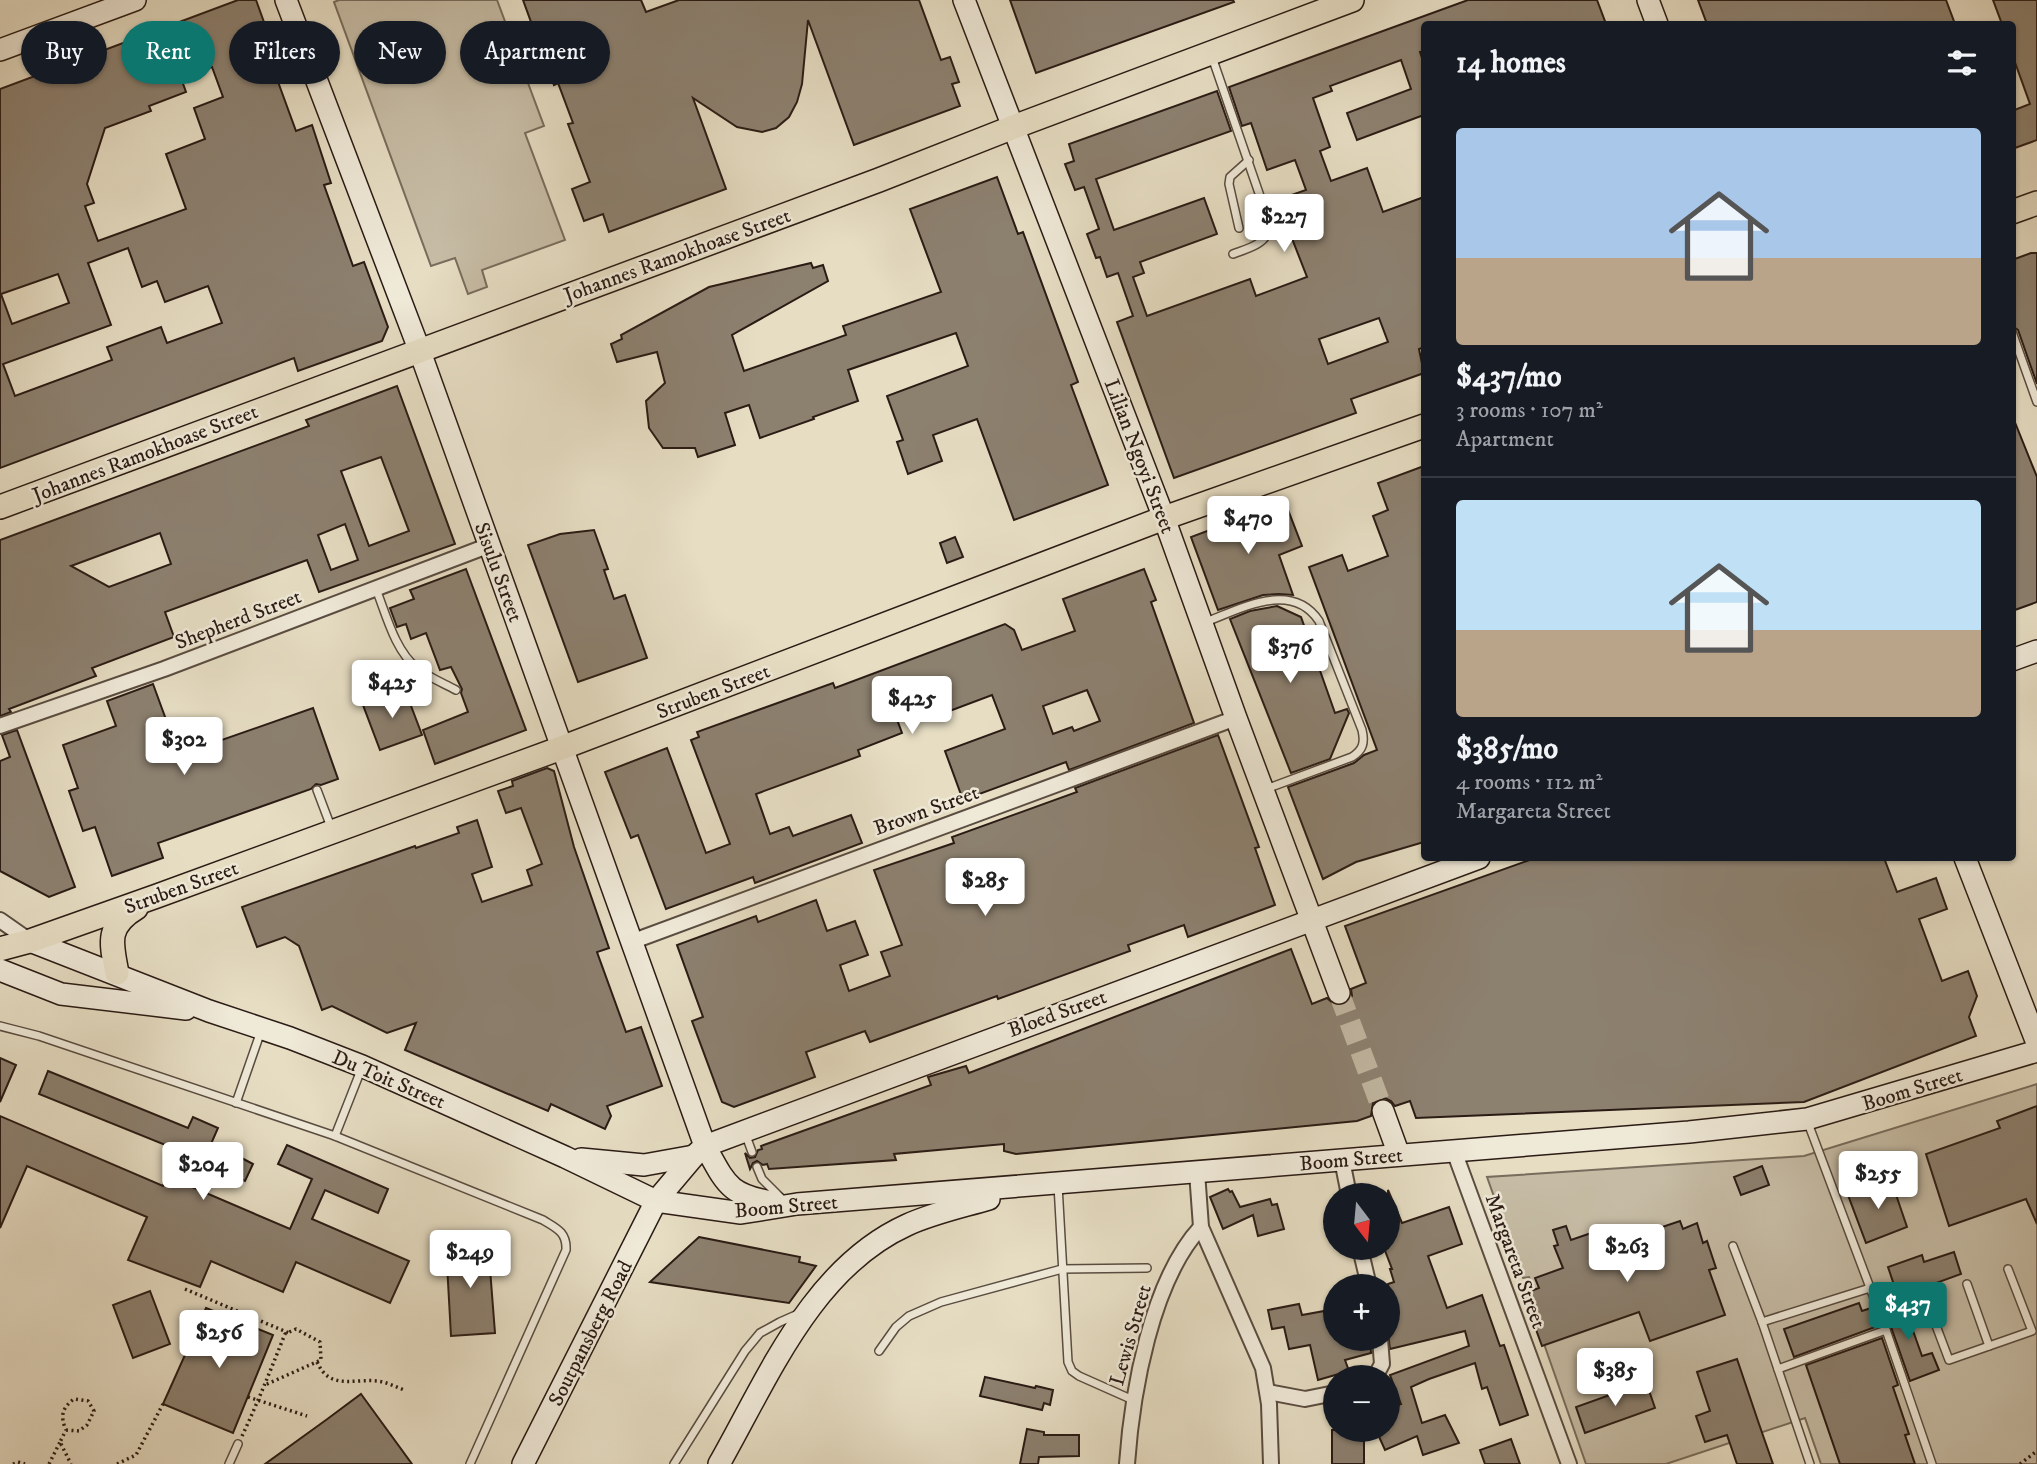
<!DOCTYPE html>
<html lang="en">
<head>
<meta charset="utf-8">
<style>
	:root { --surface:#171b24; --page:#242831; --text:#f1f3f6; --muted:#9ea1a6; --line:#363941; --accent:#0f766e }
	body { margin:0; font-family:"IM FELL DW Pica",serif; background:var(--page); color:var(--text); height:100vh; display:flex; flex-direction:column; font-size:26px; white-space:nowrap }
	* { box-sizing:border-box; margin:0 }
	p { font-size:23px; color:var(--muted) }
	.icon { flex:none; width:38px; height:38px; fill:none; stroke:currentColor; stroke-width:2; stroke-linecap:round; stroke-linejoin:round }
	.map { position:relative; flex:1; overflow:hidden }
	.side { position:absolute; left:1421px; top:21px; width:595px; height:840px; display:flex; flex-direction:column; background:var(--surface); border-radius:7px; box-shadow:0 2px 5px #0004 }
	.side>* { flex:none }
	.guide { position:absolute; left:21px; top:21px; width:665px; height:63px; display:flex; gap:14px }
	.needle { width:46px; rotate:164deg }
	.tools { position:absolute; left:1323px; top:1183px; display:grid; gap:14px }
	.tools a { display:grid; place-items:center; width:77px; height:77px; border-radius:50%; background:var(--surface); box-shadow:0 2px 5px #0004; font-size:35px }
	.price { position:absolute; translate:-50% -60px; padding:0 16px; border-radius:7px; background:#fff; color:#222; font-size:23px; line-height:46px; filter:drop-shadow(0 2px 4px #0008) }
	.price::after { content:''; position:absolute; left:50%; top:42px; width:21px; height:16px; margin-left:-10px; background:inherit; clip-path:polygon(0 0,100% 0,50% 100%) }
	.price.on { background:var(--accent); color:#fff }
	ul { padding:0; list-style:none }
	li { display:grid; align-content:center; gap:14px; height:371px; padding:0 35px }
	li+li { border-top:2px solid var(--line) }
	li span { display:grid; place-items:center; height:217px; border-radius:7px; color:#555 }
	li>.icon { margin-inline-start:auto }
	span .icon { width:126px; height:126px; fill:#fffc; stroke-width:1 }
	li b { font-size:30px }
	h2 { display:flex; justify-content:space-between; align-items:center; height:84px; padding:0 35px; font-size:30px }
	.tag { padding:0 24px; border-radius:32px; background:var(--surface); box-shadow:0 2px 5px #0004; font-size:24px; line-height:63px }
	.tag.on { background:var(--accent); color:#fff }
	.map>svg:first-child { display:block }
	.green { fill:#c6bca5; stroke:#786c5c; stroke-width:2 }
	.building { fill:#8c806f; stroke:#2a1b14; stroke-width:2; fill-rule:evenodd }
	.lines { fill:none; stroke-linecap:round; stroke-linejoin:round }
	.secondary-tunnel { stroke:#c0b6a0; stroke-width:21; stroke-dasharray:21 10; stroke-linecap:butt }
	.lane-casing { stroke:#594c40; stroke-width:10 }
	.street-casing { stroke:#594c40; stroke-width:18 }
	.secondary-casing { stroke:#2a1b14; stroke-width:24 }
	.primary-casing { stroke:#2a1b14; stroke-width:26 }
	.path { stroke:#2a1b14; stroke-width:3.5; stroke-dasharray:2 3.5; stroke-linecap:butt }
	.lane { stroke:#efe9d8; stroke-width:7 }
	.street { stroke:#efe9d8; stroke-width:14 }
	.secondary { stroke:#efe9d8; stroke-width:21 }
	.primary { stroke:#e6ddc3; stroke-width:23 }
	.labels { text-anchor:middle; stroke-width:5; stroke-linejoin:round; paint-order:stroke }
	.street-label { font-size:21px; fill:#2a1b14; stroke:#efe9d8 }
</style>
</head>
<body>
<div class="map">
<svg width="2037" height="1464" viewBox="0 0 2037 1464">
	<rect width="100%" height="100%" fill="#e6ddc3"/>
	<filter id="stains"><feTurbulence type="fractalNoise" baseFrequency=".00286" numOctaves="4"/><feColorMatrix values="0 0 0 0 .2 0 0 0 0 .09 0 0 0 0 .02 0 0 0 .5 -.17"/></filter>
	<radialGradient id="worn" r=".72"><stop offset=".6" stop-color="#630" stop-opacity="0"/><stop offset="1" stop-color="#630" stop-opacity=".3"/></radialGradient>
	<!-- green -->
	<g class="green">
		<polygon points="339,0 497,0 544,126 525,133 565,240 482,270 487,287 468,294 455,258 431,266 334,2"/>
		<polygon points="2037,1084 2037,1464 1821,1464 1805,1418 1666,1464 1586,1464 1528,1298 1535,1294 1529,1277 1523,1278 1487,1177 1804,1156"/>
	</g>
	<!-- building -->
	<g class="building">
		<path d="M238,0H256L269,36L262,38L296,131L312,125L331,183L324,185L353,266L364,262L388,327L382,341L298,371L294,358L0,468V89ZM212,67L223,97L194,108L205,139L166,154L186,209L98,241L85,206L94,203L87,184L105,128L151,111L149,106L186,92L181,78ZM128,248L142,287L157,281L165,302L208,286L222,323L167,343L161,327L107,347L112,360L15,396L3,364L111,325L88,263ZM58,274L69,303L12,324L1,294Z"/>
		<polygon points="523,0 641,0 646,12 679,0 919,0 941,60 950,57 959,82 952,84 960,106 854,145 808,20 802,84 797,102 789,117 776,128 762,132 737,127 693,98 726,189 609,232 603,214 584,221 572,189 590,182 568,124 573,123 558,83 554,85"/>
		<polygon points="1010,0 1233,0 1234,2 1036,73"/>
		<path d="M1468,0H1597L1606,24H1424V51L1420,52L1424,64V120L1421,116L1357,140L1347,113L1411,89L1401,60L1330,86L1332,91L1313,98L1330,147L1320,151L1331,181L1367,168L1383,212L1424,197V347L1419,349L1424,373L1351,399L1356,413L1174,478L1117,322L1133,316L1118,273L1107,277L1100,257L1096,258L1087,234L1099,229L1084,187L1075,190L1065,164L1074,161L1069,144L1217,91L1231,131L1096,179L1114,230L1204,198L1217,234L1140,262L1144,273L1133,277L1147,316L1250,279L1256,296L1307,277L1277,200L1306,190L1295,160L1267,170L1251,123L1242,126L1229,87ZM1379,318L1388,342L1328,364L1319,339Z"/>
		<polygon points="1698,0 1946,0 1955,24 1707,24"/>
		<polygon points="1993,0 2037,0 2037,140 2012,149 2012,111 2030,104 2012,54 2012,24 2002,24"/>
		<polygon points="997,177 1018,234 1023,232 1078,382 1071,385 1108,485 1014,520 977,419 933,435 942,461 908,474 897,442 903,440 887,396 968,366 956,333 848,370 858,401 813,417 814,419 760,438 749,405 725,413 735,445 698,457 695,448 663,448 649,428 646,401 665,383 657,352 617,362 611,344 622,339 621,335 709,287 811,263 813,268 823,265 828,281 732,335 744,371 846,335 843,326 941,292 910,209"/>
		<polygon points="2031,253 2037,253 2037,384 2018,330 2012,326 2012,260"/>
		<path d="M397,386L455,544L319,592L307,560L165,612L174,637L92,668L96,676L9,709L11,712L0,716V540L309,426L306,420ZM381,457L409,531L369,546L341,471ZM345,524L358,560L331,570L318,535ZM160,533L171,564L109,587L71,566Z"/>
		<polygon points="2012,415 2037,477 2037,602 2012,611"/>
		<polygon points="1424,466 1424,842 1356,862 1323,879 1288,787 1354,763 1364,755 1377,750 1309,567 1342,555 1348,571 1388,556 1373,516 1388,510 1378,483"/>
		<polygon points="1285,502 1302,546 1279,555 1293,595 1279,594 1263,595 1218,610 1191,537"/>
		<polygon points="594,530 608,569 604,570 614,599 625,595 647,658 578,682 528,545 560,534"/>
		<polygon points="955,537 963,557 947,563 940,543"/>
		<polygon points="466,569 526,730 435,764 423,730 468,712 461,693 462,689 451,667 440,670 426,633 411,639 406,624 397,627 390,608 414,599 410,590"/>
		<path d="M1144,569L1156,600L1151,602L1194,723L1069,770L1066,762L963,800L945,751L1005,729L992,695L947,712L935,681L889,698L902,733L858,750L860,756L756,794L770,834L789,827L793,836L851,815L862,843L755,883L753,877L666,909L638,835L631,838L605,772L667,748L706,853L730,844L691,740L699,737L697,732L833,683L835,688L1005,624L1014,630L1022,650L1075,631L1063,599ZM1087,690L1100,721L1074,731L1072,727L1053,734L1043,706Z"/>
		<polygon points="1277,606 1301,617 1335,713 1347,709 1349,713 1330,759 1291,773 1230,619 1250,611"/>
		<polygon points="153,684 179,755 313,708 338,779 321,785 316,784 311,789 158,843 163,858 112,876 95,827 83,831 69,791 78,788 63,745 116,726 107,701"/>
		<polygon points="405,690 422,735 380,750 363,705"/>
		<polygon points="17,730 75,887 49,897 0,871 0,761 10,757 2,735"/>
		<polygon points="1218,735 1259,847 1255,848 1275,905 1188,937 1184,925 1128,945 1130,951 998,999 997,996 870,1042 865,1031 806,1052 815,1077 734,1107 722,1102 692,1021 703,1017 677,945 756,916 758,922 816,900 827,931 855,921 868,955 840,965 849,991 890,976 881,952 902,945 874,870 954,843 952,837 1077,792 1075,788"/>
		<polygon points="547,768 554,771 574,847 609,948 597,952 626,1032 641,1027 662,1086 607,1106 611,1116 605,1129 551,1104 548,1111 405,1050 416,1023 387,1033 332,1006 322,1010 299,946 285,937 257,947 242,907 415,846 416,848 459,833 457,827 477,820 492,867 472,874 482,902 532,885 527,870 542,864 521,808 506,813 498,791 513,786 512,781"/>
		<polygon points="1535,858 1884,858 1897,892 1936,878 1947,909 1919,919 1942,981 1968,971 1977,996 1969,1017 1976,1036 1804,1102 1416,1118 1410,1101 1395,1106 1391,1101 1385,1098 1373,1103 1371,1116 1357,1121 1016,1154 1004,1151 1004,1144 894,1154 896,1160 769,1169 767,1164 763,1165 757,1161 753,1163 750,1169 745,1153 750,1158 755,1157 758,1150 762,1149 761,1146 931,1085 928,1077 966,1066 969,1073 1291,949 1312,1004 1327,998 1336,1006 1344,1005 1352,996 1351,989 1366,983 1345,926"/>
		<polygon points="0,1058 16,1065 0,1102"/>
		<polygon points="48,1071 188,1128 193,1117 218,1128 192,1187 290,1229 312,1179 278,1164 287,1145 388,1189 378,1213 325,1190 312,1219 409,1261 390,1303 296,1262 283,1292 211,1261 200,1287 128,1260 147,1217 27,1166 0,1228 0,1116 163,1186 178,1150 39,1094"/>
		<polygon points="2037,1106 2037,1224 2026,1199 1949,1226 1926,1154 2000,1128 1997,1121"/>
		<polygon points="236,1155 253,1164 245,1181 228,1173"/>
		<polygon points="1762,1166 1769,1185 1741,1195 1734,1177"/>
		<polygon points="1891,1180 1907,1227 1866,1243 1848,1195"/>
		<polygon points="1228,1189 1230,1192 1232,1191 1240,1207 1270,1199 1272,1205 1277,1204 1284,1229 1258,1236 1253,1215 1223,1229 1210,1197"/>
		<polygon points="1388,1190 1402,1223 1449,1207 1462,1244 1428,1256 1447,1308 1482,1295 1500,1346 1504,1345 1528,1415 1500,1425 1487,1387 1482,1389 1475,1363 1429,1379 1411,1387 1422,1423 1445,1415 1459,1443 1423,1455 1417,1436 1385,1450 1376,1430 1388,1430 1388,1410 1397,1408 1397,1405 1401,1404 1390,1375 1469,1346 1465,1331 1390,1349 1388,1333 1388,1284 1394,1282 1390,1269 1392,1269 1384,1248 1388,1248"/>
		<polygon points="1680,1221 1683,1229 1697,1223 1703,1243 1707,1241 1716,1268 1709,1270 1725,1315 1650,1341 1639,1312 1542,1346 1523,1294 1539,1288 1535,1278 1563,1268 1554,1246 1558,1245 1553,1230 1566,1226 1571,1240 1597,1231 1603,1247"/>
		<polygon points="699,1237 800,1257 799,1262 816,1266 789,1303 650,1282"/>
		<polygon points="488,1243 495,1333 451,1336 446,1246"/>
		<polygon points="1954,1252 1961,1274 1898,1297 1888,1267 1922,1255 1924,1262"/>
		<polygon points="150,1291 170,1344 133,1358 113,1305"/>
		<polygon points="1901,1297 1922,1356 1932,1353 1939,1370 1910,1381 1883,1304"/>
		<polygon points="1859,1303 1862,1311 1871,1308 1878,1326 1794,1357 1784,1329"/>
		<polygon points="1299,1304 1302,1315 1335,1309 1335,1339 1370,1339 1371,1353 1345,1360 1349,1371 1318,1380 1310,1345 1289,1349 1284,1327 1272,1329 1268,1310"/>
		<polygon points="206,1308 273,1335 233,1433 163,1404"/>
		<polygon points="1882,1338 1898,1385 1893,1387 1909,1434 1905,1435 1915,1464 1840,1464 1806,1365"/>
		<polygon points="1737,1359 1759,1424 1773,1464 1737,1464 1727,1435 1705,1442 1696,1416 1710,1411 1697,1372"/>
		<polygon points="985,1377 1035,1388 1036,1386 1053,1390 1050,1405 1044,1403 1042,1410 980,1396"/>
		<polygon points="1646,1382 1655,1408 1585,1433 1576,1407"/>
		<polygon points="361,1394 412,1464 265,1464 326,1420"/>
		<polygon points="1027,1429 1044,1432 1044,1435 1079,1435 1079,1456 1039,1457 1038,1464 1020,1464"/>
		<rect x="1332" y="1430" width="32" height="34"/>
		<polygon points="1511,1439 1520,1464 1485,1464 1480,1450"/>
	</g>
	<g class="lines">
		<!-- secondary-tunnel -->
		<polyline class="secondary-tunnel" points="1339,993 1383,1111"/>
		<defs>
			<g id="lane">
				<path d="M1212,57L1270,225C1268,244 1249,248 1233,254"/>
				<polyline points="1239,228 1229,184 1230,177 1249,160"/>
				<polyline points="2012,332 2037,402"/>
				<path d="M376,589C386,614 395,651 417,668C428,677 443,683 456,690"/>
				<path d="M1203,623C1239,610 1291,579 1319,621L1362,730C1365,743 1363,750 1352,757L1266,789"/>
				<polyline points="317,790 331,827"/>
				<path d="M0,1026L39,1036L335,1136L543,1220C556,1228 567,1232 566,1250L470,1464"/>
				<polyline points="236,1103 261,1031"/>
				<polyline points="1808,1123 1886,1330 1932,1464"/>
				<polyline points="745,1133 752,1152"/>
				<polyline points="335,1136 361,1070"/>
				<polyline points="757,1167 762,1179 780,1197"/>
				<polyline points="1058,1185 1068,1362 1072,1371 1079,1376 1133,1400"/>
				<polyline points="1733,1246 1762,1322 1870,1288"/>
				<polyline points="1967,1284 1989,1346"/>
				<polyline points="1926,1299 1949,1360 2032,1331 2008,1269"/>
				<polyline points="1762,1322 1810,1464"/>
				<polyline points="879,1351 896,1327 909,1316 941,1302 1062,1269 1147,1268"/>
				<polyline points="1778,1369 1886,1330"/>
				<polyline points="229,1464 238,1444"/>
				<polyline points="674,1464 745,1351 760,1333 780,1322 798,1314"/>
			</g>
			<g id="street">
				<polyline points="0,726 164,669 490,545"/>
				<polyline points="0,920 30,941"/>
				<polyline points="631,942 1236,718"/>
				<polyline points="1454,1151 1569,1464"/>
				<polyline points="1342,1160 1349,1195"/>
				<polyline points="1197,1172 1201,1227 1263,1368 1269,1404 1271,1464"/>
				<polyline points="1360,1248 1369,1286"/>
				<polyline points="1375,1377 1382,1364 1380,1339"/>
				<polyline points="1268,1392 1305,1399 1335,1393"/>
				<path d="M1127,1464C1132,1393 1151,1281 1201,1227"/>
			</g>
			<g id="secondary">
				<path d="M286,0L419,349L705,1146C727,1186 729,1195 776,1203"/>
				<polyline points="964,0 1164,518 1236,718 1339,993"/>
				<polyline points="1648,0 1657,24"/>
				<polyline points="0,50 135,0"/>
				<polyline points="2012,660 2037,651"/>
				<polyline points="1965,858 2037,1043"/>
				<polyline points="30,941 209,1011 290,1038 362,1066 565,1157 656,1201 741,1213 797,1204 1689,1132 1807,1119 2037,1051"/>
				<polyline points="0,970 61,994 186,1009"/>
				<polyline points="1383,1111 1399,1155"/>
				<polyline points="581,1159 644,1165 694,1156"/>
				<polyline points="523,1464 656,1201 694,1156 705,1146 1479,858"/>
				<path d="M719,1464C768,1378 812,1268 907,1225C933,1213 962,1207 989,1199"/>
			</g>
			<g id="primary">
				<polyline points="2012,212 2037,203"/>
				<polyline points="0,507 879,180 1011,128 1352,0"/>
				<polyline points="0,949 30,941 157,896 564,747 1164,518 1424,426"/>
				<path d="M117,973C111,943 106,926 136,908"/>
			</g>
		</defs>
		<!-- lane casing -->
		<use href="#lane" class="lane-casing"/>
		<!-- street casing -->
		<use href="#street" class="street-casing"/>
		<!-- secondary casing -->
		<use href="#secondary" class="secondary-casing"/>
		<!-- primary casing -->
		<use href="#primary" class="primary-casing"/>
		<!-- path -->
		<g class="path">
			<polyline points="185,1289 289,1333"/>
			<path d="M317,1362C331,1393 357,1376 383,1382C390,1384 397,1387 404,1390"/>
			<polyline points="248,1397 307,1416"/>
			<path d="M66,1430L79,1431L87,1425L94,1411L88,1401L74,1399C62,1408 60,1416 66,1430L60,1442L71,1464"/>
			<path d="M242,1436C258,1402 271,1369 285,1334L296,1329L320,1342L321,1360L265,1385"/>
			<polyline points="13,1464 18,1462 25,1464"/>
			<polyline points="49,1464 60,1442"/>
			<polyline points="117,1464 136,1455 163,1404"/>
			<polyline points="2020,1464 2037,1451"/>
		</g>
		<!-- lane -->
		<use href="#lane" class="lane"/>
		<!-- street -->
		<use href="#street" class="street"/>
		<!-- secondary -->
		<use href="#secondary" class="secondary"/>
		<!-- primary -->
		<use href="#primary" class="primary"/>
	</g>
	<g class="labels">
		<!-- street labels -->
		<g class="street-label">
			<text transform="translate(677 255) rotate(-20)" y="7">Johannes Ramokhoase Street</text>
			<text transform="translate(145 453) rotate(-21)" y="7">Johannes Ramokhoase Street</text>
			<text transform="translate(1140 456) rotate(69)" y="7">Lilian Ngoyi Street</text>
			<text transform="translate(499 572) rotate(70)" y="7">Sisulu Street</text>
			<text transform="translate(238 619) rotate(-21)" y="7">Shepherd Street</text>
			<text transform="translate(713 691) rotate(-21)" y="7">Struben Street</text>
			<text transform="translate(926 810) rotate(-20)" y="7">Brown Street</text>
			<text transform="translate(181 887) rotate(-20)" y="7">Struben Street</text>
			<text transform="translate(1057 1013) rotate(-20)" y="7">Bloed Street</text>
			<text transform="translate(389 1079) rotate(23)" y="7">Du Toit Street</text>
			<text transform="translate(1912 1089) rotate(-17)" y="7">Boom Street</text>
			<text transform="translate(1351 1159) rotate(-5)" y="7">Boom Street</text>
			<text transform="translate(786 1206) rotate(-5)" y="7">Boom Street</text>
			<text transform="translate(1516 1261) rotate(70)" y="7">Margareta Street</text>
			<text transform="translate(590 1333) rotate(-63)" y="7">Soutpansberg Road</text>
			<text transform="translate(1130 1335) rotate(-74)" y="7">Lewis Street</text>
		</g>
	</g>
	<rect width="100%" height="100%" filter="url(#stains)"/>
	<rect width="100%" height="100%" fill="url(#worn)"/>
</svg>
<div class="tools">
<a><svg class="needle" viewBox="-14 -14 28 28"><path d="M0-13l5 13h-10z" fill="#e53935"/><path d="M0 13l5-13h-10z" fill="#9ea1a6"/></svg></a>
<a>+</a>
<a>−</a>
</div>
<b class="price" style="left:1284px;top:254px">$227</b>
<b class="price" style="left:1248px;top:556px">$470</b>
<b class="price" style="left:1290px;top:685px">$376</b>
<b class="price" style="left:392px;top:720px">$425</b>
<b class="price" style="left:912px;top:736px">$425</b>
<b class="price" style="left:184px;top:777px">$302</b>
<b class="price" style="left:985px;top:918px">$285</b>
<b class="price" style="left:203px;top:1202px">$204</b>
<b class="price" style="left:1878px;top:1211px">$255</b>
<b class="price" style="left:1627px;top:1284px">$263</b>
<b class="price" style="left:470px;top:1290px">$249</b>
<b class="price on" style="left:1908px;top:1342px">$437</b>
<b class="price" style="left:219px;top:1370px">$256</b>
<b class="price" style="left:1615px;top:1408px">$385</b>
<div class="guide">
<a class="tag">Buy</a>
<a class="tag on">Rent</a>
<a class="tag">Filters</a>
<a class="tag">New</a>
<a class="tag">Apartment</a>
</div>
<section class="side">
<h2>14 homes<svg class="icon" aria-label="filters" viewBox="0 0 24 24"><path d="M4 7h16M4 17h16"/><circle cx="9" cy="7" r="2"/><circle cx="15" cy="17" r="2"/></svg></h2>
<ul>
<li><span style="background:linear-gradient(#a9c7e8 60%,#b9a48a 0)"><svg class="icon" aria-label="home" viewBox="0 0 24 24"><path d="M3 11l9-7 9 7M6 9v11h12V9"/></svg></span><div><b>$437/mo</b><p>3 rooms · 107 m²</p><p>Apartment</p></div></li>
<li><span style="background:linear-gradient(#bfe0f5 60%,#b9a48a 0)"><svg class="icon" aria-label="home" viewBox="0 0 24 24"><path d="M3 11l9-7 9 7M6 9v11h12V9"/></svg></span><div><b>$385/mo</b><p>4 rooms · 112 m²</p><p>Margareta Street</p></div></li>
</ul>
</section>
</div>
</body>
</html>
